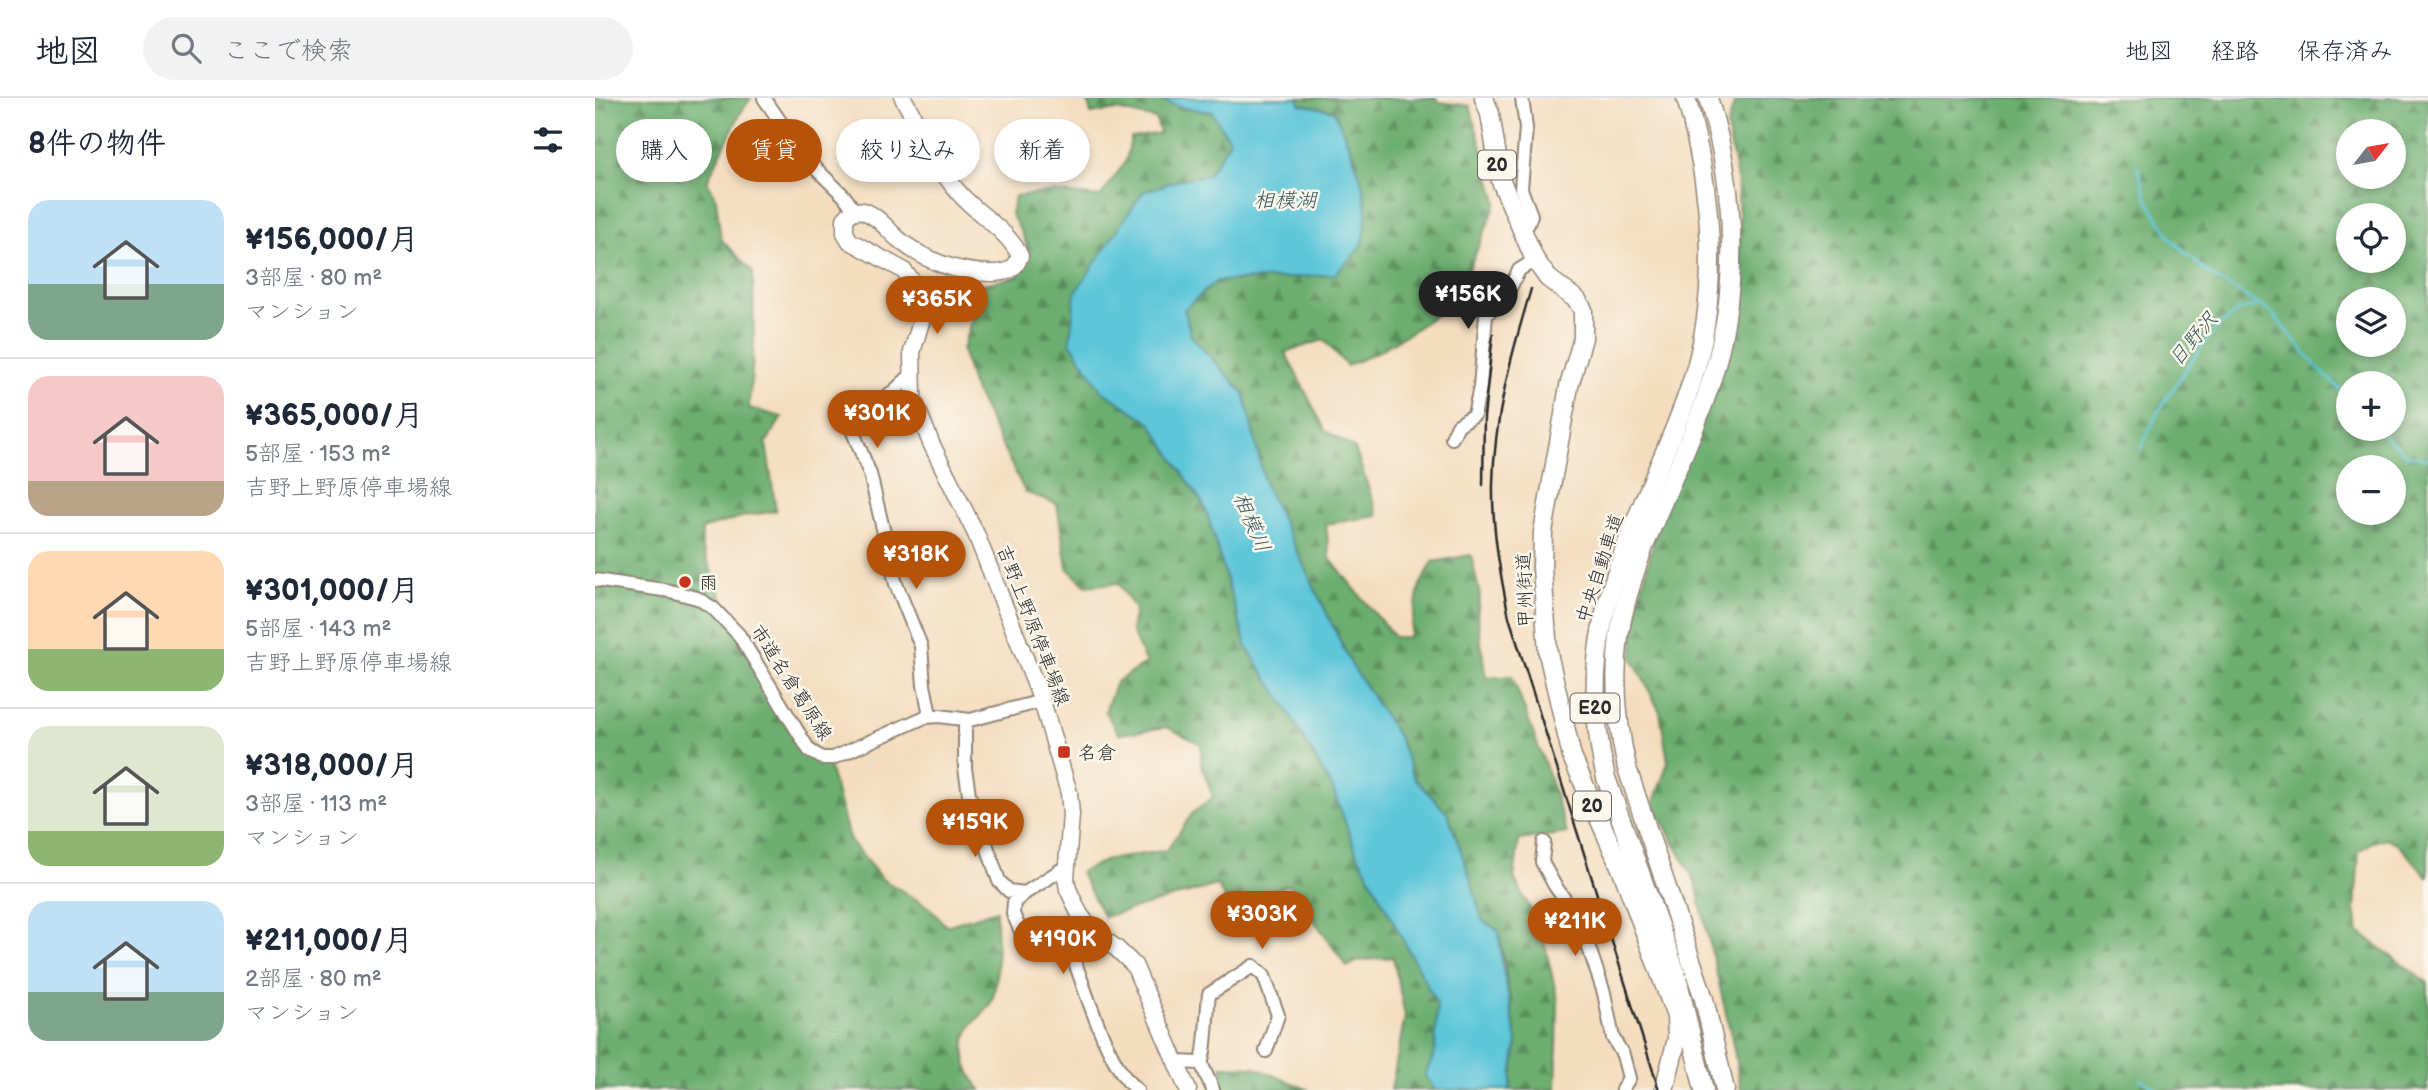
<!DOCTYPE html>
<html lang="ja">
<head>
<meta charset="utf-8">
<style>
	:root { --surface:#fff; --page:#f2f2f3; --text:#1f2937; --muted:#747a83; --line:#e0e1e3; --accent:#b45309 }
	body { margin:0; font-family:"Balsamiq Sans","Klee One",sans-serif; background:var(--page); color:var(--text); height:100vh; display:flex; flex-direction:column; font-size:26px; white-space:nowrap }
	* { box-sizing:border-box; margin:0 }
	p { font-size:23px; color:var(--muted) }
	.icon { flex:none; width:38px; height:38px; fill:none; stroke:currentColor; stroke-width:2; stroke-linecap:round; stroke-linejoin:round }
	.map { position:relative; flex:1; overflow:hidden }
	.details { display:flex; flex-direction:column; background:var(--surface); width:595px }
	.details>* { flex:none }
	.top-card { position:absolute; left:21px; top:21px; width:665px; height:63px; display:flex; gap:14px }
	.needle { width:46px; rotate:59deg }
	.controls { position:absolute; left:1741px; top:21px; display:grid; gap:14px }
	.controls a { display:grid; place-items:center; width:70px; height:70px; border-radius:50%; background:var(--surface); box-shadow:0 4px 10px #0003; font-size:35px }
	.price { position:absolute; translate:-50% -60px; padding:0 16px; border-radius:24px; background:var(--accent); color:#fff; font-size:23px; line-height:46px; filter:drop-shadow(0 2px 4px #0008) }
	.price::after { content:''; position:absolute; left:50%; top:42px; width:21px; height:16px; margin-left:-10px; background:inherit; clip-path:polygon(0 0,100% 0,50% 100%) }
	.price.selected { background:#222; color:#fff }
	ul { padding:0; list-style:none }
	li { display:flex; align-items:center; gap:21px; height:175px; padding:0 28px }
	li+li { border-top:2px solid var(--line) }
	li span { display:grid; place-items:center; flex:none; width:196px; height:140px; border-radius:21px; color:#555 }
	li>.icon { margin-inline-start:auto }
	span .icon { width:84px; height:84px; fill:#fffc; stroke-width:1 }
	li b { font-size:30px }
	h2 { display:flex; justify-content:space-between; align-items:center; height:84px; padding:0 28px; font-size:30px }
	.chip { padding:0 24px; border-radius:32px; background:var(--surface); box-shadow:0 4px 10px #0003; font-size:24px; line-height:63px }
	.chip.selected { background:var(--accent); color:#fff }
	header { display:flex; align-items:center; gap:42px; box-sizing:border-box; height:98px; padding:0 35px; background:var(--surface); border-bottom:2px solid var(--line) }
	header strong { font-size:33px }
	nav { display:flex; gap:38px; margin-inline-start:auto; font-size:24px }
	.search { width:490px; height:63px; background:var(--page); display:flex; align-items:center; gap:18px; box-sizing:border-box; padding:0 24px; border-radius:38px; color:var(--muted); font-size:26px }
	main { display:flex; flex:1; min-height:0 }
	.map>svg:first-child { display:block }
	.forest { fill:url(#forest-firs); stroke:#4c6c4e; stroke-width:2; fill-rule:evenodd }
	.water { fill:#5dc6d9; stroke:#447882; stroke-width:2 }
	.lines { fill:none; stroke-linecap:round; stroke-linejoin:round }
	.stream { stroke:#5dc6d9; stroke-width:2.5 }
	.minor-casing { stroke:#908475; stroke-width:16 }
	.major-casing { stroke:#908475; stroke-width:19 }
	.highway-casing { stroke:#908475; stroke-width:21 }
	.minor { stroke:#fff; stroke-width:12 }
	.major { stroke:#fff; stroke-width:16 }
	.highway { stroke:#fff; stroke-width:18 }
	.rail { stroke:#2b2b2b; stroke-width:2.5 }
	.poi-dot { fill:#c8321e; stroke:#fbf7ec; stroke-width:2.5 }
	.labels { text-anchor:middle; stroke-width:5; stroke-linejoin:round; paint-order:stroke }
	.shield { fill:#fbf7ec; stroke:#696865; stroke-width:2 }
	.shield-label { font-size:18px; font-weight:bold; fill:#2b2b2b }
	.street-label { font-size:19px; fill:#2b2b2b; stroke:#fbf7ec }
	.poi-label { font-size:19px; fill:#2b2b2b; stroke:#fbf7ec; text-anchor:start }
	.water-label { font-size:21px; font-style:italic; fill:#3a5a5f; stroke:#fbf7ec }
</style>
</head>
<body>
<header>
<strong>地図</strong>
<div class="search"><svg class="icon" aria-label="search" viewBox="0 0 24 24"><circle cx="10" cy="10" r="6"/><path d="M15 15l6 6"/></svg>ここで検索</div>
<nav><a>地図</a><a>経路</a><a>保存済み</a></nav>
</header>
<main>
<section class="details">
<h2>8件の物件<svg class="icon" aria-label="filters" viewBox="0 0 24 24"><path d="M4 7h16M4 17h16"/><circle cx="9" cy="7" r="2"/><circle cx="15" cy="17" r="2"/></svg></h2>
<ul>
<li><span style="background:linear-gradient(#bfe0f5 60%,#7fa58c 0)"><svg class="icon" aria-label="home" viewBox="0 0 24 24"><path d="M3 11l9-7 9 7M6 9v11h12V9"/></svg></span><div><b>¥156,000/月</b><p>3部屋 · 80 m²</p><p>マンション</p></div></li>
<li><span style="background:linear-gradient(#f6c9c9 75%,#b9a48a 0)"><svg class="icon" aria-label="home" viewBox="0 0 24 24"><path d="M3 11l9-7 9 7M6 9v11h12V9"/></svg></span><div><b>¥365,000/月</b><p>5部屋 · 153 m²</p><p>吉野上野原停車場線</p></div></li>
<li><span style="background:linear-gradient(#ffd9b3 70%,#8fb573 0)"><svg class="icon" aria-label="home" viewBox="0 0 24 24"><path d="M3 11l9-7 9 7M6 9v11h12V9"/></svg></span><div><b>¥301,000/月</b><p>5部屋 · 143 m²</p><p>吉野上野原停車場線</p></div></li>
<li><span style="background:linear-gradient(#dfe7d0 75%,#8fb573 0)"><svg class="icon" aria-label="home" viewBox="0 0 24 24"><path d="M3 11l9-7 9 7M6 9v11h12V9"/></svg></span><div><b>¥318,000/月</b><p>3部屋 · 113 m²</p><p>マンション</p></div></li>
<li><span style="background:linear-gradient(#bfe0f5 65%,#7fa58c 0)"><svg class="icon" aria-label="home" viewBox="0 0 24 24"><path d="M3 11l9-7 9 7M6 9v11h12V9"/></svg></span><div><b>¥211,000/月</b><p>2部屋 · 80 m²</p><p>マンション</p></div></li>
</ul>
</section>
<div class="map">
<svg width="1833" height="992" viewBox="0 0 1833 992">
	<defs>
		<pattern id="forest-firs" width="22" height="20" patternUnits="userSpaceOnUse" patternTransform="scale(1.75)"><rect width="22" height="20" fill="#6cad70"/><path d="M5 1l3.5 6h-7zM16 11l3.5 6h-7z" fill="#598d5c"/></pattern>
	</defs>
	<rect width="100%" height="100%" fill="#fbf7ec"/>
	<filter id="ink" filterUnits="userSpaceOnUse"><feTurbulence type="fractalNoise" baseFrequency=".0143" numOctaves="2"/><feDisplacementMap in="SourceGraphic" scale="14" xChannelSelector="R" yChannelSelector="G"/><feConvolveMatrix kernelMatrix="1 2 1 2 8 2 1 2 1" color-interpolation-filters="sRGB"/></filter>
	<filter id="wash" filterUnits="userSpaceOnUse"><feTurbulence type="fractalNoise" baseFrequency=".00686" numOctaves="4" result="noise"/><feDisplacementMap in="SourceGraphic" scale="28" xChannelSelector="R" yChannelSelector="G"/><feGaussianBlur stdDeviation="1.57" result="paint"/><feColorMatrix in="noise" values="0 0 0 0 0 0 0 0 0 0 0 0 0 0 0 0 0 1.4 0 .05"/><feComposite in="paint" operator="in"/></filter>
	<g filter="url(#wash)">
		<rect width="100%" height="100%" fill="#f4ddbf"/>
		<!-- forest -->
		<g class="forest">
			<path d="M0,0H156L145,16L112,83L121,101L126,141L158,174L159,244L154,310L187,319L171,345L181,413L150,418L107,431V450L141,533L185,616L234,668L255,743L287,781L334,809L351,828L401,812C401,839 404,869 399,895C396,911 387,914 378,926C362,947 371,974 386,992H0Z"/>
			<path d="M492,0H560L588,10L617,14L635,43L613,77L587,81L548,94L507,293L555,324L610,409L652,550L688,604L738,691L761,753L843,906L840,955L830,977L840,992H796L810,918L798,859L763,863L752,869L694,787L633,806L622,787L509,819L485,774L512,762L572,752L597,716L618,699L606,666V646L572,629L524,636L510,614L521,584L551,565L536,532L540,511L523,485L491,488L472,470L462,406L430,394L377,287L367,252L387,186L424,178C437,147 432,144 416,116L420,98L457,94L505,99L531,63L536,40L565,35L561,21L522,12L496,16Z"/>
			<polygon points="703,0 841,0 844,4 875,8 902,104 861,202 819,232 782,254 752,268 729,242 690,254 730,332 760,351 783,418 731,426 735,461 799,539 814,539 825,487 838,464 876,457 885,498 882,516 891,580 917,578 952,672 972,735 924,742 919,780 946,830 963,903 961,992 915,992 922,944 904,833 887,822 874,776 853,716 819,680 804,640 756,566 670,387 649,295 596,238 589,210 622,183 694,180 768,145 771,105 760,60 739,13 705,6"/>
			<path d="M1141,0H1833V779L1803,746L1791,740L1778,744L1764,753L1760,812L1764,834L1833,885V992H1146L1137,941L1100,783L1058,707L1073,664L1065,614L1037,559L1043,507L1059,441L1141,200L1145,133L1142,81L1132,29ZM1754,33H1799V79H1754ZM1754,117H1799V163H1754ZM1754,201H1799V247H1754ZM1754,285H1799V331H1754ZM1754,369H1799V415H1754Z"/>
			<polygon points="627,968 659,969 714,992 628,992"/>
		</g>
		<!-- water -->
		<path class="water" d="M560,0H703L705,6L739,13C756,52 780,99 768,143C765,154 748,167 740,176L694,180L622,183L589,211L596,238L649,295L670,387L756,566L804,640L819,680L853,716L874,776L887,822L904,833L907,865L922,944L915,992H840L830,977L840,955L842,906L761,753L738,691L688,604L652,550L610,409L555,324L507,293L475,244L480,195L548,94L587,81L613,77L635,43L617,14L588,10Z"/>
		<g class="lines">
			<!-- stream -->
			<g class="stream">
				<polyline points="1542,68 1553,103 1577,142 1614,176 1676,214 1723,270 1754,300"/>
				<polyline points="1782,331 1812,357 1833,361"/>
				<polyline points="1546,350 1564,312 1604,252 1624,228 1644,212 1664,207"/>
				<polyline points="1545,981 1563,992"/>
			</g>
		</g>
	</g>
	<g filter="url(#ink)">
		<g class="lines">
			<defs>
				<g id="minor">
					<polyline points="169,0 211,61 249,98 260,113"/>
					<polyline points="927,130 933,126 936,117 926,91 931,30 927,0"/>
					<polyline points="316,277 298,294 271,312 258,334 275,376 301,486 326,548 329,587 335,617"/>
					<polyline points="857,340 863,327 879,317 885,289 891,217 913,194 924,172 940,162"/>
					<polyline points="0,482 75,493 102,500 118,510 144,537 214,652 227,660 238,660 330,619 344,618 375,622 447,603"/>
					<polyline points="370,623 370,670 374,696 404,783 414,793 430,795 472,768"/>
					<polyline points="949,744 947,764 960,788 985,823 1009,895 1018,940 1028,957 1034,980 1027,992"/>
					<path d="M430,795L419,804L418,816L429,840L446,847L471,850L477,856C490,891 514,971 542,992"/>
					<polyline points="453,842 496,832"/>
					<polyline points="581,964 606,965 618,992"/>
					<path d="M606,965C611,957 612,911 614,896L658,868L669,878L683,917L671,953"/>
				</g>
				<path id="major" d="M308,0C326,31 340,68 364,95C383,117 413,132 425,158C420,173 411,175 396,175C361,175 328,162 302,140C292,131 282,117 268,113C260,111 255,115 250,121V135L255,143L308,172L327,195L329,214L317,254L318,300L336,345L381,436L447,603L474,695L476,717L471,780L473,791L484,815L496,832L521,850L539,867L593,992"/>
				<g id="highway">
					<polyline points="889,0 895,16 906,83 940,162 953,180 982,202 988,212 988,240 974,288 948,434 947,470 953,555 977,659 1028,775 1081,918 1082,941 1069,992"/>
					<path d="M1091,0C1117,91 1126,192 1097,283C1087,316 1073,346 1060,377C1014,484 983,562 1011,680L1081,875L1109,992"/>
					<path d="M1113,0C1143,95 1145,198 1113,293C1086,375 1037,452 1024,538C1018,583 1022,626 1032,670L1109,901L1130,992"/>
				</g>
			</defs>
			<!-- minor casing -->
			<use href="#minor" class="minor-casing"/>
			<!-- major casing -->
			<use href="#major" class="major-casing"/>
			<!-- highway casing -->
			<use href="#highway" class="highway-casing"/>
			<!-- minor -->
			<use href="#minor" class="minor"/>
			<!-- major -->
			<use href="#major" class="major"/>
			<!-- highway -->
			<use href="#highway" class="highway"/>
			<!-- rail -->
			<g class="rail">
				<path d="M936,191C917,254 899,319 898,386C897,431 905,475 914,519L1064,992"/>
				<polyline points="888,387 889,319 898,236"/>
			</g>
		</g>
	</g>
	<!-- markers -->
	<g class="poi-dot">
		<circle cx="90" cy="484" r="7"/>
		<rect x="462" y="647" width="14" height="14" rx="3.5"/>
	</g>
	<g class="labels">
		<!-- shield labels -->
		<g class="shield">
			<rect x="883" y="52.5" width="38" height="29" rx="5"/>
			<rect x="975.5" y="595.5" width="49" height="29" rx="5"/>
			<rect x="978" y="693.5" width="38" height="29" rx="5"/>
		</g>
		<g class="shield-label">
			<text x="902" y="73">20</text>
			<text x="1000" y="616">E20</text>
			<text x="997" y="714">20</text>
		</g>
		<!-- street labels -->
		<g class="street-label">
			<text transform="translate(1004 470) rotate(-72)" y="7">中央自動車道</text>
			<text transform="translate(929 492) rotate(-92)" y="7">甲州街道</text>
			<text transform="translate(439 527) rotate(69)" y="7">吉野上野原停車場線</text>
			<text transform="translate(197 584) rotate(57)" y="7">市道名倉葛原線</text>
		</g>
		<!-- poi labels -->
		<g class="poi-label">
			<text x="104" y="491">雨</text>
			<text x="483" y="661">名倉</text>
		</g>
		<!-- water labels -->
		<g class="water-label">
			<text x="690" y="109">相模湖</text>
			<text transform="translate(1598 241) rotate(-50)" y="7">日野沢</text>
			<text transform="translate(657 424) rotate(67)" y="7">相模川</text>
		</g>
	</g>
</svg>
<div class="controls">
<a><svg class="needle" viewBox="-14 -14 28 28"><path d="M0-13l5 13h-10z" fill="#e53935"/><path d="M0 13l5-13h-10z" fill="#747a83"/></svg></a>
<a><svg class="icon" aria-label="locate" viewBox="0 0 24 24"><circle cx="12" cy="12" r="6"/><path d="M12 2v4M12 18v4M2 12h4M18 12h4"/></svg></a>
<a><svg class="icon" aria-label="layers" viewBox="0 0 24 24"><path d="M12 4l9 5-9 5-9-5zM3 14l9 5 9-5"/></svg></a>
<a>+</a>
<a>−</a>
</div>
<b class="price selected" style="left:873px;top:233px">¥156K</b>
<b class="price" style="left:342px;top:238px">¥365K</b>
<b class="price" style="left:282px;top:352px">¥301K</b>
<b class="price" style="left:321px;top:493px">¥318K</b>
<b class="price" style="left:380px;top:761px">¥159K</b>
<b class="price" style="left:667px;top:853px">¥303K</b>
<b class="price" style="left:980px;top:860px">¥211K</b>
<b class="price" style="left:468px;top:878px">¥190K</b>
<div class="top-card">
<a class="chip">購入</a>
<a class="chip selected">賃貸</a>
<a class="chip">絞り込み</a>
<a class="chip">新着</a>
</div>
</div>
</main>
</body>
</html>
